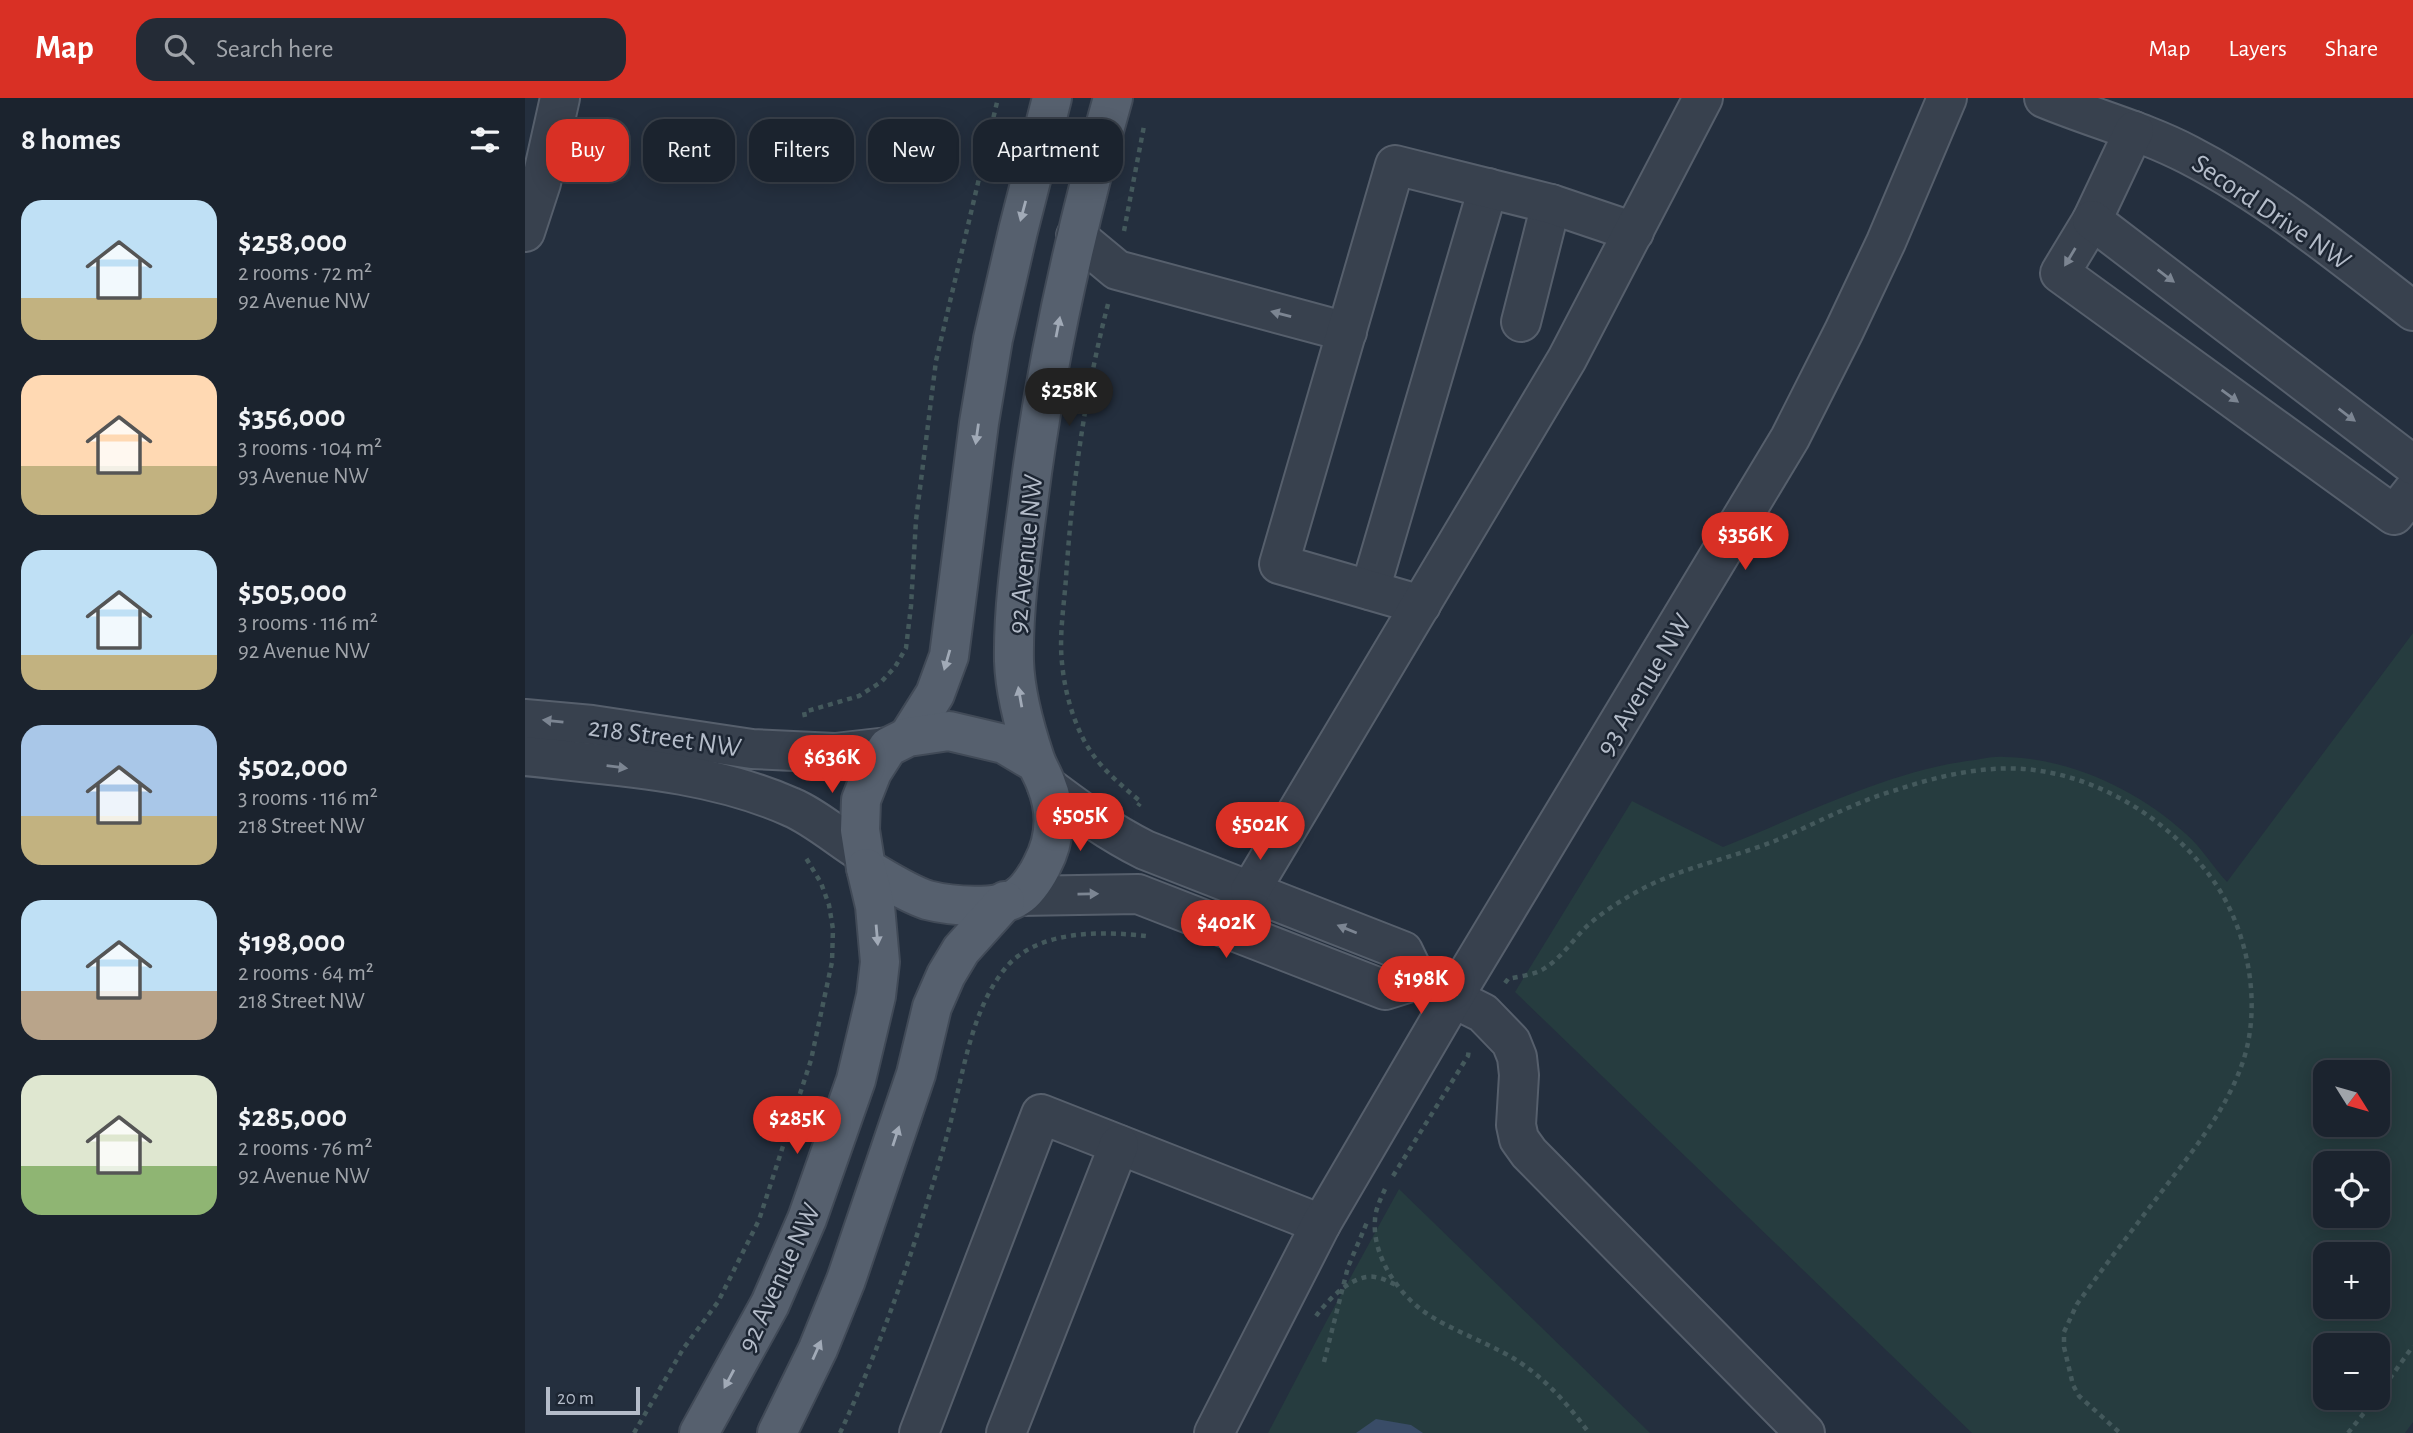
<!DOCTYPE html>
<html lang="en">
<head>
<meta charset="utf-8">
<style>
	:root { --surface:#1b232e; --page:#242b36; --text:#f1f3f6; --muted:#a0a4aa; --line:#39404a; --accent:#d93025 }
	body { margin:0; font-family:"Alegreya Sans",sans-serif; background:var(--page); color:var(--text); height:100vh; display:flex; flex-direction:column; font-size:26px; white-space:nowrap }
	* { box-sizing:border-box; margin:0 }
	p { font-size:23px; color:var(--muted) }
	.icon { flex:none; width:38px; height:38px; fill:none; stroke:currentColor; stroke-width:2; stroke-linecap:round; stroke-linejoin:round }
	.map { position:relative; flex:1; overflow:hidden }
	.panel { display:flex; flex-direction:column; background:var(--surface); width:525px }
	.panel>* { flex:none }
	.hud { position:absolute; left:21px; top:21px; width:665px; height:63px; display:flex; gap:14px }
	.needle { width:46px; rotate:127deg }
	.buttons { position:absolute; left:1788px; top:962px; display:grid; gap:14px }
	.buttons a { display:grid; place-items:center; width:77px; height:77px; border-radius:14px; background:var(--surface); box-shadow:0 4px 18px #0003,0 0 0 2px var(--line); font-size:35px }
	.scale { position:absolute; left:21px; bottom:18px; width:94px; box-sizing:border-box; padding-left:7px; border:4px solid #b4bcc9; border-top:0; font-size:19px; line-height:24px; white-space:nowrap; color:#b4bcc9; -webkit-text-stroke:5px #1d2633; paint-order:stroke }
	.price { position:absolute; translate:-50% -60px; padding:0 16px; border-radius:24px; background:var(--accent); color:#fff; font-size:23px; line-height:46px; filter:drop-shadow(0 2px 4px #0008) }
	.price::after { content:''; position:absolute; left:50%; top:42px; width:21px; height:16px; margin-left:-10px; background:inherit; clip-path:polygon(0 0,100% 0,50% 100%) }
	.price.current { background:#222; color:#fff }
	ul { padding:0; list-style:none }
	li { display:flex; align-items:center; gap:21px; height:175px; padding:0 21px }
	li span { display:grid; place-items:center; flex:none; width:196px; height:140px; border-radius:21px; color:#555 }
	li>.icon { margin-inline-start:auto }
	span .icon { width:84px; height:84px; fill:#fffc; stroke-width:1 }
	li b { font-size:30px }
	h2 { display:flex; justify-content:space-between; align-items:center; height:84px; padding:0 21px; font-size:30px }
	.pill { padding:0 24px; border-radius:21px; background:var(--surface); box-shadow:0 4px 18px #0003,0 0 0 2px var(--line); font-size:24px; line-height:63px }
	.pill.current { background:var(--accent); color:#fff }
	header { display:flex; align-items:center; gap:42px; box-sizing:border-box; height:98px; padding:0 35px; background:var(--accent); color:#fff }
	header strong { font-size:33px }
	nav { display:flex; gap:38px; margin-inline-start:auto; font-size:24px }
	.search { width:490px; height:63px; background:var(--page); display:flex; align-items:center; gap:18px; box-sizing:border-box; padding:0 24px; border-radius:21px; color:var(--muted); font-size:26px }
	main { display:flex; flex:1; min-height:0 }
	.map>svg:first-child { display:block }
	.green { fill:#263c3f; fill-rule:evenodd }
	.water { fill:#394c67 }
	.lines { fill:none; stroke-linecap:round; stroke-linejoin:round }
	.minor-casing { stroke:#565f6c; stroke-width:42 }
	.major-casing { stroke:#414a57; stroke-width:42 }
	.path { stroke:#44595c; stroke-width:4.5; stroke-dasharray:5 5; stroke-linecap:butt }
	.minor { stroke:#38414e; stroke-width:38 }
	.major { stroke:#56606e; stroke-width:38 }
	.oneway { fill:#a1aab7 }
	.oneway2 { fill:#7c8592 }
	.labels { text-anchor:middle; stroke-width:5; stroke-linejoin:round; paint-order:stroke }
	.street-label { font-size:28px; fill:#b4bcc9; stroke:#1d2633 }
</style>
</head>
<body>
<header>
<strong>Map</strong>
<div class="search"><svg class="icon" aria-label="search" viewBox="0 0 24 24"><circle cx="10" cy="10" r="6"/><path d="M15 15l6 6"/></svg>Search here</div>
<nav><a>Map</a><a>Layers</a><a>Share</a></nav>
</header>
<main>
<section class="panel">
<h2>8 homes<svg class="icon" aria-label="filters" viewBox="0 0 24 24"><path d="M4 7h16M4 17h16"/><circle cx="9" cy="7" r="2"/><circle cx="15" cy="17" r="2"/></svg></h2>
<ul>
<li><span style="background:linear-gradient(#bfe0f5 70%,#c2b280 0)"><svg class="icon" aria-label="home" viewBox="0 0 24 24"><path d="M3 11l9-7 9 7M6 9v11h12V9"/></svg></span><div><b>$258,000</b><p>2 rooms · 72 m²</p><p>92 Avenue NW</p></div></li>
<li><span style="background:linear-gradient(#ffd9b3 65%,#c2b280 0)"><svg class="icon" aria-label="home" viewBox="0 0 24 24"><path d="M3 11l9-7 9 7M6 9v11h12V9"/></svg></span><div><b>$356,000</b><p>3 rooms · 104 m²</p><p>93 Avenue NW</p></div></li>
<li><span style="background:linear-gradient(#bfe0f5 75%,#c2b280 0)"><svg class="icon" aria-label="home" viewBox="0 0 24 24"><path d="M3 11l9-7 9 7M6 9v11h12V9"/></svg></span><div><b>$505,000</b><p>3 rooms · 116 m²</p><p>92 Avenue NW</p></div></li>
<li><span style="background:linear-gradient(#a9c7e8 65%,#c2b280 0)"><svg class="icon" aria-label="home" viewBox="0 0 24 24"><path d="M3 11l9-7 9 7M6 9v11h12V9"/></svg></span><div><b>$502,000</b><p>3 rooms · 116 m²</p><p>218 Street NW</p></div></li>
<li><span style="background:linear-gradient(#bfe0f5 65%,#b9a48a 0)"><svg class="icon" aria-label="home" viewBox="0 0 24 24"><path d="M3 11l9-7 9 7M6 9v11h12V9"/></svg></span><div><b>$198,000</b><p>2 rooms · 64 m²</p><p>218 Street NW</p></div></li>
<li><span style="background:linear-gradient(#dfe7d0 65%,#8fb573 0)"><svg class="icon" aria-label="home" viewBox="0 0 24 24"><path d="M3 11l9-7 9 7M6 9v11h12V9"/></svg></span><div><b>$285,000</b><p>2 rooms · 76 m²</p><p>92 Avenue NW</p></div></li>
</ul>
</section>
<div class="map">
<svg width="1888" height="1335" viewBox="0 0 1888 1335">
	<rect width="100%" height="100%" fill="#242f3e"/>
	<!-- green -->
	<g class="green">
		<path d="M1888,535V1324L1880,1335H1447L990,894L1107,703L1198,749C1276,718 1359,675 1442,663C1454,662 1467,658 1479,659C1545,660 1613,692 1661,736C1677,750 1688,769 1702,784ZM1801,975H1853V1027H1801ZM1801,1066H1853V1118H1801ZM1801,1157H1853V1209H1801ZM1801,1248H1853V1300H1801Z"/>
		<polygon points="874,1091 1125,1335 743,1335 801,1224"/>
	</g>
	<!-- water -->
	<polygon class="water" points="851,1321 886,1327 898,1335 831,1335"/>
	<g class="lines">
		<defs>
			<g id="minor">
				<path d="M1519,0C1567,20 1618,33 1664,57C1745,99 1816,157 1888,213"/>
				<polyline points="1609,33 1567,122 1535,175 1869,417 1888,393"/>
				<polyline points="1567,122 1888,367"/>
				<polyline points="0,134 16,85 35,0"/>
				<polyline points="551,138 592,172 822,234"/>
				<polyline points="996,224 1026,106"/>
				<polyline points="845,492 963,90"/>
				<polyline points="896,507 754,466 870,67 1026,106 1109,134"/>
				<polyline points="0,621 67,627 227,651 310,655 363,649"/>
				<path d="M0,658C89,668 183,672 266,709C290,719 315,741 338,755"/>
				<path d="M522,688C554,712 584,734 620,752L878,853L892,882L958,915L986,944L992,959L994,977L991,1027L994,1041L1004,1055L1280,1335"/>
				<polyline points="725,793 1042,261 1178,0"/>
				<polyline points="494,798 613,796 860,892 892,882"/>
				<polyline points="394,1335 516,1016 796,1126"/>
				<polyline points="481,1335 594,1047"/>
				<polyline points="689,1335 796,1126 928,900 1265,340 1319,233 1361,144 1422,0"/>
			</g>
			<g id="major">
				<polyline points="383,639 410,596 424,558 454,325 468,241 493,133 527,0"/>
				<path d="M511,665L479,646L424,633L383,639L363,649L347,674L336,702L335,732L341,770C360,781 381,795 402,802C425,808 476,813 495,797C503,791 513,776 517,767C531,741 532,713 521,686C518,677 513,670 510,661C500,631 490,596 489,563C488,511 496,457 503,405C520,268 550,133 588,0"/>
				<polyline points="174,1335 245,1206 282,1121 331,982 351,898 355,864 350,808 341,770"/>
				<polyline points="252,1335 293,1251 321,1182 391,976 407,909 421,877 436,852 480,803"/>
			</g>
		</defs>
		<!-- minor casing -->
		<use href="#minor" class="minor-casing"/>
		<!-- major casing -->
		<use href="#major" class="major-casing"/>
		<!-- path -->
		<g class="path">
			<polyline points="599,133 619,28"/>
			<path d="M583,206C560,295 547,388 541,480C539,508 534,537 537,565C539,586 544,608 552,627C566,663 588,680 616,704L613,708"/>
			<polyline points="280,619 279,614 334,598 356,584 370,569 381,550 386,508 391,422 411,263 473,0"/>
			<path d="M980,885L983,881C995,878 1010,877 1020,870C1036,860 1048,842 1061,829C1075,816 1092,805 1108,796C1152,770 1205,761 1252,742C1292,725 1330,704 1371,692C1416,677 1468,665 1516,673C1585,684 1650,727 1690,785C1722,832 1736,901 1720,957C1705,1007 1672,1047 1641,1088C1611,1127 1581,1166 1552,1206L1539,1234V1249L1548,1287L1554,1298L1595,1335"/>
			<polyline points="868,1078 943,958 944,951"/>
			<path d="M860,1091C856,1100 850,1112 850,1122C847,1156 871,1193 898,1213C923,1231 961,1244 988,1260C1019,1279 1043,1306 1064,1335"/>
			<path d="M791,1218C802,1203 828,1175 850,1179C857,1180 865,1184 871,1187"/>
			<polyline points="799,1264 823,1169 843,1122"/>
			<polyline points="1853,1297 1888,1248"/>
			<polyline points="109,1335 158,1251 193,1204 234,1122 286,962 307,864 308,831 304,807 296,785 281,760"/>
			<path d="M315,1335C360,1239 394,1137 423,1034C438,980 445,909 484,866C517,832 578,833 621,838"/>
			<polyline points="1823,1335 1851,1300"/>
		</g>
		<!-- minor -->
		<use href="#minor" class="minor"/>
		<!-- major -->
		<use href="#major" class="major"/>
	</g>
	<!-- one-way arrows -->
	<defs><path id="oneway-solid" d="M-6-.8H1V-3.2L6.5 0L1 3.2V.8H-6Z" transform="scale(1.75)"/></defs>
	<g class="oneway">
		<use href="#oneway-solid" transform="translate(498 113) rotate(105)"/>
		<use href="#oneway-solid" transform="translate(533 229) rotate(-79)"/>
		<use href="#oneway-solid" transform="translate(452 336) rotate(98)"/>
		<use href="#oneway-solid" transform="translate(422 562) rotate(106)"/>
		<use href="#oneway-solid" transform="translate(495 599) rotate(-100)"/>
		<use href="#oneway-solid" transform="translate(352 837) rotate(85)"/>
		<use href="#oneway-solid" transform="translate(371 1038) rotate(-72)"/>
		<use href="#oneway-solid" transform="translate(292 1252) rotate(-66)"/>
		<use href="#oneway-solid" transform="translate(204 1281) rotate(118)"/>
	</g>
	<g class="oneway2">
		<use href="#oneway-solid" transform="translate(1545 159) rotate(121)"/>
		<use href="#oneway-solid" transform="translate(1641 178) rotate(37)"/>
		<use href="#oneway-solid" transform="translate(756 216) rotate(-165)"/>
		<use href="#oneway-solid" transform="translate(1705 298) rotate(36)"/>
		<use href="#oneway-solid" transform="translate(1822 317) rotate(37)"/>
		<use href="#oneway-solid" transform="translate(28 623) rotate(-174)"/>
		<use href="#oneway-solid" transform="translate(92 669) rotate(7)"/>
		<use href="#oneway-solid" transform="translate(563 796) rotate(-1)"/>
		<use href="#oneway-solid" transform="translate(822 831) rotate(-158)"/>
	</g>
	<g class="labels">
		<!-- street labels -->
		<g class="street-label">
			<text transform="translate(1747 113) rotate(34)" y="10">Secord Drive NW</text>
			<text transform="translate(499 456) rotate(-84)" y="10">92 Avenue NW</text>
			<text transform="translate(1118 586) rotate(-59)" y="10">93 Avenue NW</text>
			<text transform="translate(140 638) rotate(8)" y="10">218 Street NW</text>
			<text transform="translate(253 1179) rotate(-65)" y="10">92 Avenue NW</text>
		</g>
	</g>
</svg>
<div class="buttons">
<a><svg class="needle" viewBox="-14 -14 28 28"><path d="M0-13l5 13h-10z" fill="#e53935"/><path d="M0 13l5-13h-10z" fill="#a0a4aa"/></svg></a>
<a><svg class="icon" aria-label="locate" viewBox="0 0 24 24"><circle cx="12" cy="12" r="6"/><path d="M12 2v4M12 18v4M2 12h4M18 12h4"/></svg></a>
<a>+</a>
<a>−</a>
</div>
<div class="scale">20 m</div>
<b class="price current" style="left:544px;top:330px">$258K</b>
<b class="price" style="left:1220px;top:474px">$356K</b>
<b class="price" style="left:307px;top:697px">$636K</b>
<b class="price" style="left:555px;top:755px">$505K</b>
<b class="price" style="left:735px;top:764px">$502K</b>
<b class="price" style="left:701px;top:862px">$402K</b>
<b class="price" style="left:896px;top:918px">$198K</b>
<b class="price" style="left:272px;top:1058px">$285K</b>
<div class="hud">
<a class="pill current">Buy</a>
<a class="pill">Rent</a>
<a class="pill">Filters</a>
<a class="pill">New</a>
<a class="pill">Apartment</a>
</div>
</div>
</main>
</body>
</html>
